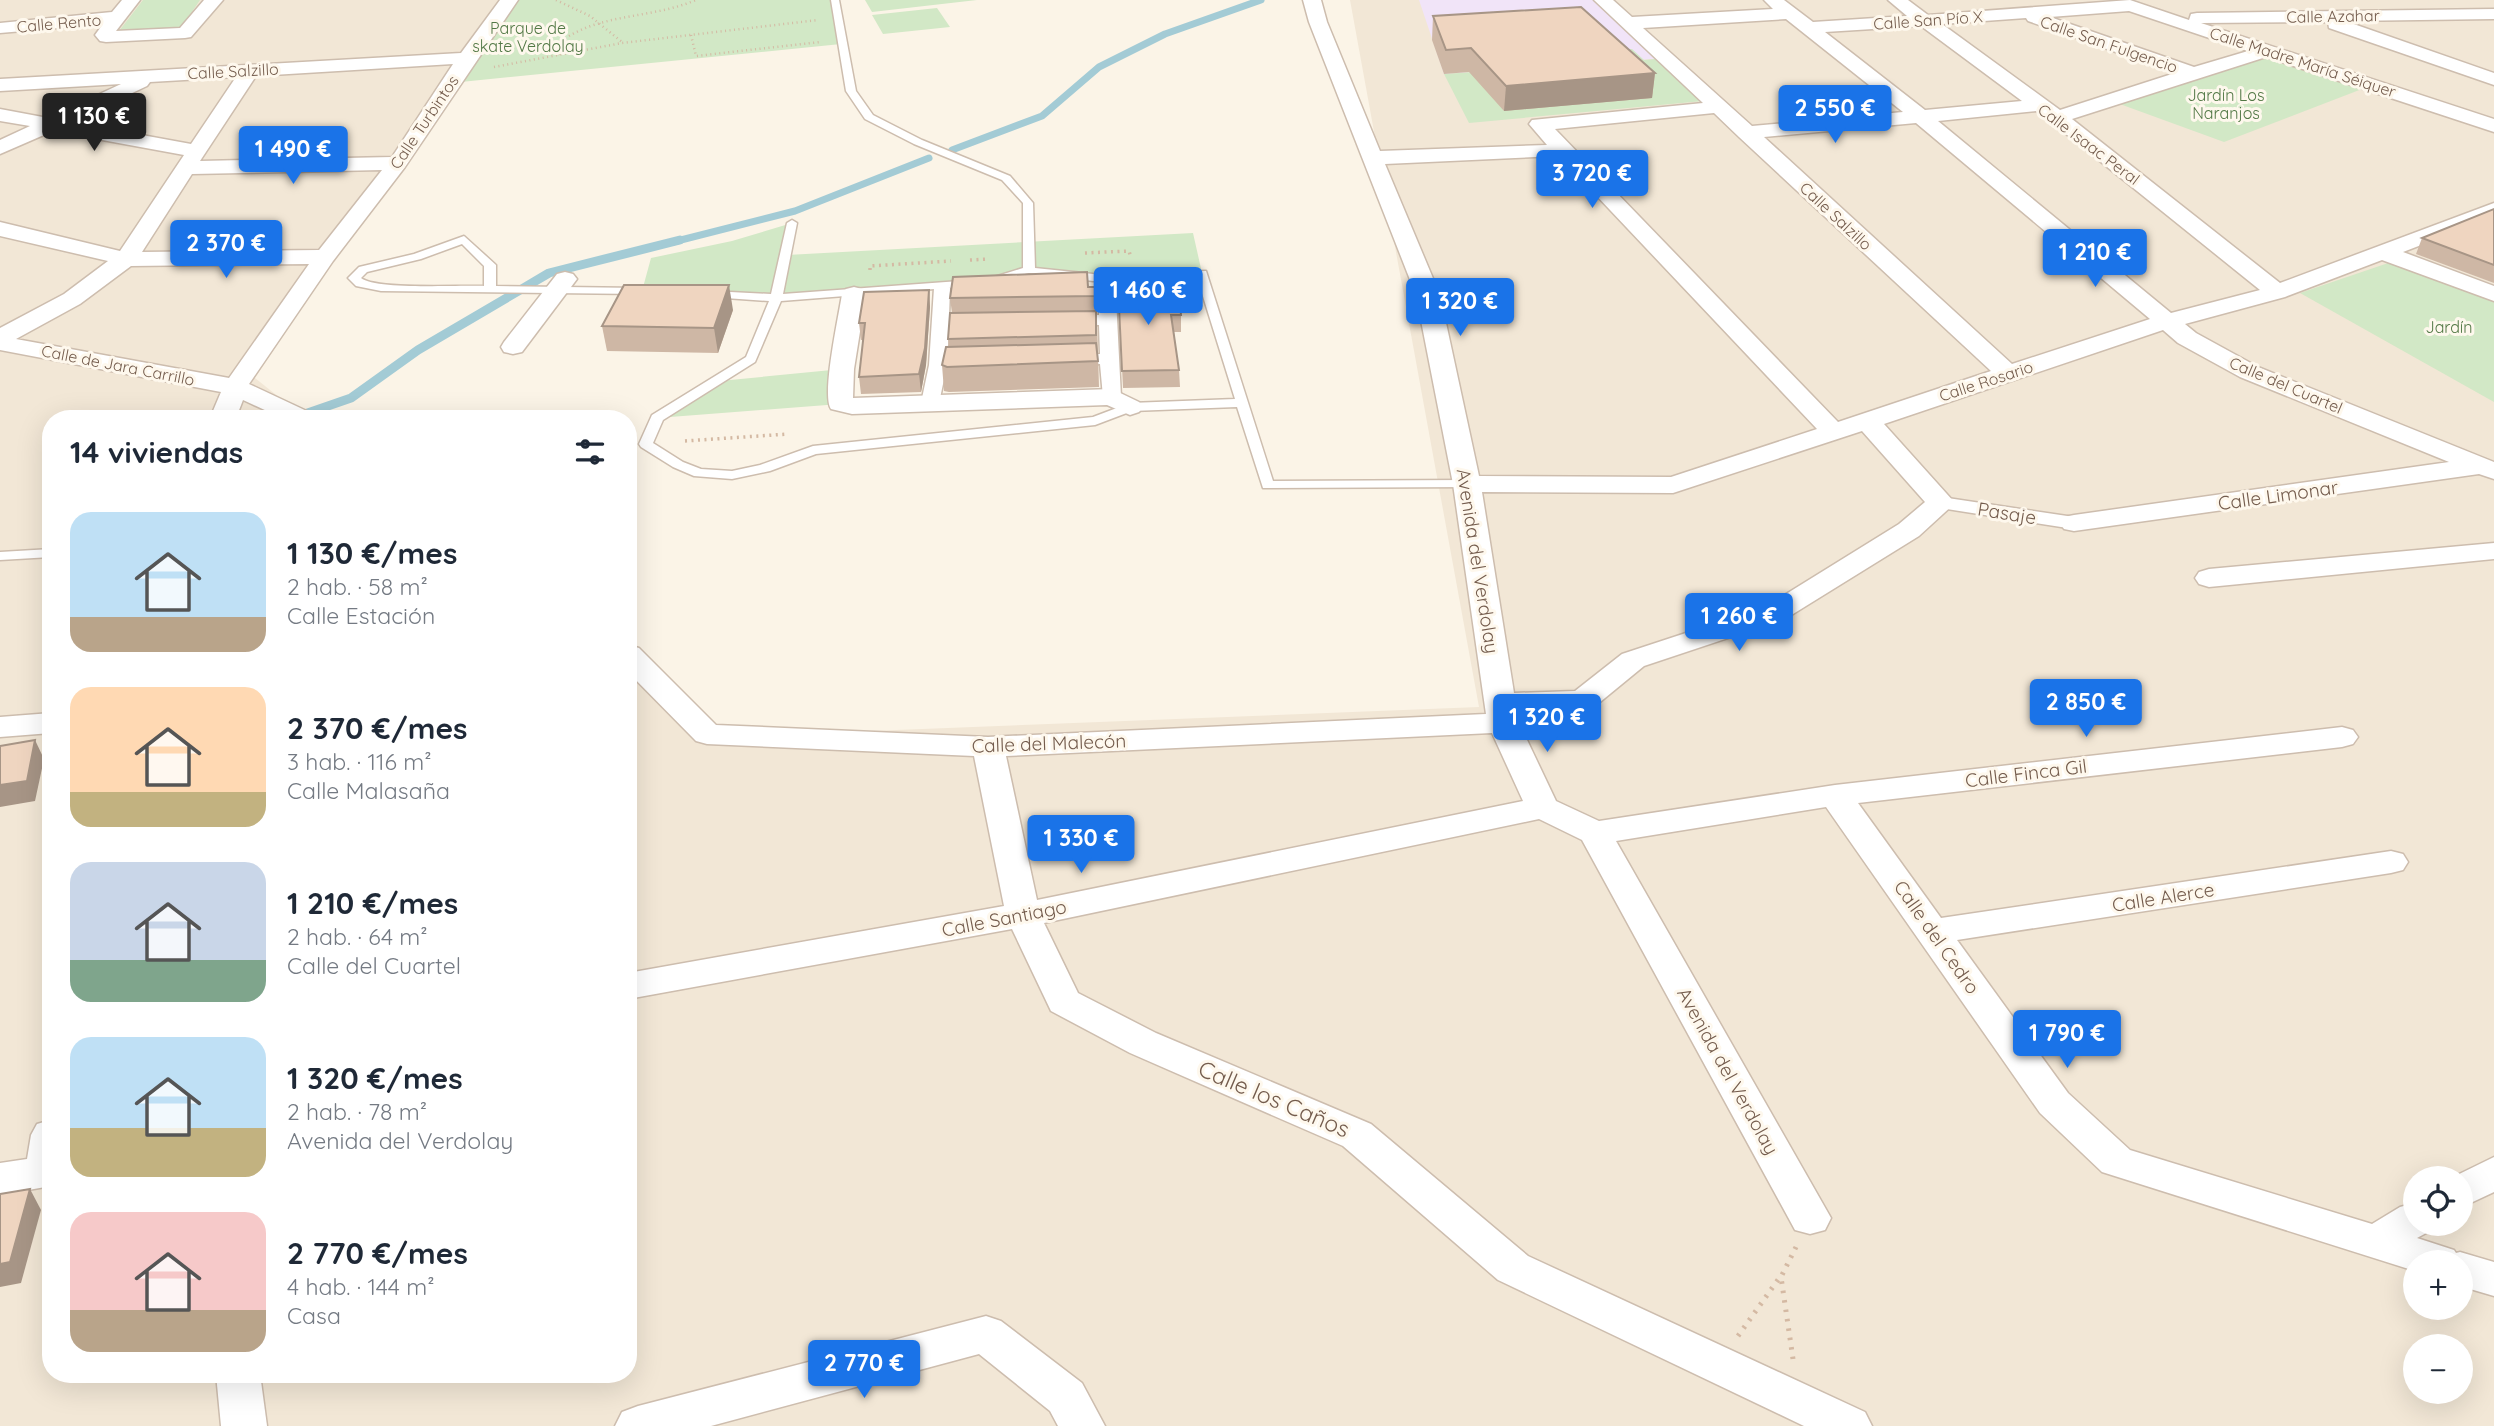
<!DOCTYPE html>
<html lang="es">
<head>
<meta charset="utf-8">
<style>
	:root { --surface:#fff; --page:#f6f6f7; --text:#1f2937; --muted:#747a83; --accent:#1a73e8 }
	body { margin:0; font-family:Quicksand,sans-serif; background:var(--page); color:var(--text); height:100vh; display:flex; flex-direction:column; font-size:26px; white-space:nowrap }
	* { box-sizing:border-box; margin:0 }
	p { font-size:23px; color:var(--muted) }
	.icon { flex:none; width:38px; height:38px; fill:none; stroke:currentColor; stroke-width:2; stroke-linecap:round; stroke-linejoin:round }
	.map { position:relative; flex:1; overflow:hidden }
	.details { position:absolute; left:42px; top:410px; width:595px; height:973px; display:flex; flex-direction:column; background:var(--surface); border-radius:28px; box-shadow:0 7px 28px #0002 }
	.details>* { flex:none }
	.controls { position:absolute; left:2403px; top:1166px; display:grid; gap:14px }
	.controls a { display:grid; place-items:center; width:70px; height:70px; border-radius:50%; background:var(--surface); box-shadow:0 7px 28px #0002; font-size:35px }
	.price { position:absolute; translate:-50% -60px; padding:0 16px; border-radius:7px; background:var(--accent); color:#fff; font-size:23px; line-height:46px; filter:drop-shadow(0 2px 4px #0008) }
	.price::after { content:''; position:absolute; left:50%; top:42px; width:21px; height:16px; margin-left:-10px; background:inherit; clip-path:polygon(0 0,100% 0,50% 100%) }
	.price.selected { background:#222; color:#fff }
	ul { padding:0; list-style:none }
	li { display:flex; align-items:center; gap:21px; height:175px; padding:0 28px }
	li span { display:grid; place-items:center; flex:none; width:196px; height:140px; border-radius:21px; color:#555 }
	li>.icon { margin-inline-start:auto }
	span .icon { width:84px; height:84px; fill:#fffc; stroke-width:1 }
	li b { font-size:30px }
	h2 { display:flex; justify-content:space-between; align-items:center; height:84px; padding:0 28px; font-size:30px }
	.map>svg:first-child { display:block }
	.residential { fill:#f2e7d6; fill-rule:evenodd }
	.education { fill:#f1e4f8 }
	.green { fill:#d2e8c6 }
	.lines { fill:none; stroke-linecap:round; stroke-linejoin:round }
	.stream-far1 { stroke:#a3cbd5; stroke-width:7 }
	.stream { stroke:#a3cbd5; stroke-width:9 }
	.service-casing { stroke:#cdbdae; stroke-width:3 }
	.pedestrian-casing { stroke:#cdbdae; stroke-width:3 }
	.minor-casing { stroke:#cdbdae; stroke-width:3 }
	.path-far2 { stroke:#d4b9a3; stroke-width:2.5; stroke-dasharray:1 3.5; stroke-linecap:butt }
	.path-far1 { stroke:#d4b9a3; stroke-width:3.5; stroke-dasharray:2 4.5; stroke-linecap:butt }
	.path { stroke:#d4b9a3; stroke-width:5; stroke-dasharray:2.5 7; stroke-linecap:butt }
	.service { fill:#fff; fill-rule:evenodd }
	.pedestrian { fill:#fff; fill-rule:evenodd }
	.minor { fill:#fff; fill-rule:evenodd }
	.wall { fill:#ceb7a5 }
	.shaded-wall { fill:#a79586 }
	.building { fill:#efd5c0; stroke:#a79586; stroke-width:2 }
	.labels { text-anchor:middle; stroke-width:6; stroke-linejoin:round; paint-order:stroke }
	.far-street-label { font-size:16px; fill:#745c4d; stroke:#fef8ed }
	.far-park-label { font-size:16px; fill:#527845; stroke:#fef8ed }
	.street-label { font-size:19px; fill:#745c4d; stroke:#fef8ed }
	.near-street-label { font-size:23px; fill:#745c4d; stroke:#fef8ed }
</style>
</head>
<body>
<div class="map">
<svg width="2494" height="1426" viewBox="0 0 2494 1426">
	<rect width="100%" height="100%" fill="#fbf4e7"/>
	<!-- residential -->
	<path class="residential" d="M0,0H514L467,58L255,378L305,418H51V1374H628V669L717,737L1479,707L1350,0H2494V1426H0ZM2415,1178H2460V1223H2415ZM2415,1262H2460V1307H2415ZM2415,1346H2460V1391H2415Z"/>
	<!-- education -->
	<polygon class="education" points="1419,0 1603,0 1666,58 1444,74"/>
	<!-- green -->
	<g class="green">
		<polygon points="143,0 200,0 181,28 119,31"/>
		<polygon points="509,0 835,0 841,44 451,83"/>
		<polygon points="865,0 977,0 872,12"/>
		<polygon points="937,8 950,27 883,34 872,15"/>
		<polygon points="1632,49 1644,60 1666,58 1703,101 1469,123 1444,74 1577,65 1570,53"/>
		<polygon points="2268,56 2362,89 2224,142 2117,103"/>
		<polygon points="792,223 787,255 1193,233 1202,273 1107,278 1029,270 1000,280 776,298 642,291 651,258 732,241"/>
		<polygon points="2397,260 2494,298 2494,402 2300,293"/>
		<polygon points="842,369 840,404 657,418 720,381"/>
	</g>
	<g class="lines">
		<!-- stream-far1 -->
		<g class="stream-far1">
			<polyline points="952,150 1042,116 1099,67 1165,34 1261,0"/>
			<polyline points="673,242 795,211 929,158"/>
		</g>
		<!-- stream -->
		<polyline class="stream" points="299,416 351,398 418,350 549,273 680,240"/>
		<defs>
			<g id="service">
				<polygon points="831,0 839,0 856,91 873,115 922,140 1010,176 1033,203 1035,268 1093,274 1206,271 1273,481 1467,480 1472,481 1474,484 1472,487 1263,488 1237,407 1132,411 1095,425 816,454 770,471 732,479 694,476 673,467 641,447 639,444 652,415 746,357 769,301 711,297 705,294 711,291 771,294 787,223 792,220 797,223 783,294 973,280 979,283 973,286 781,301 755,362 663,420 653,443 683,462 701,469 732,471 760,465 813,446 1093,417 1130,403 1235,399 1197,277 1093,281 1029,273 991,282 991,278 1023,268 1023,203 1002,180 914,144 865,119 846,91"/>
				<path d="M464,236L496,265V286L640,288L646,291L640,294L381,291L356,286L348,278L359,267L414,254ZM462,244L484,266V286C461,285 375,290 361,278L367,272L421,259Z"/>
				<polygon points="51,549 51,557 0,560 0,552"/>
			</g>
			<g id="pedestrian">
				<polygon points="1107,273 1115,278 1121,397 1112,402 1103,397 1100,364 1067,365 1058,360 1067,355 1100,354 1099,325 1066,325 1057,320 1066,315 1099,315 1099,278"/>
				<polygon points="942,283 950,288 949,317 980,317 989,322 980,327 949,327 947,365 939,403 930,409 921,403 929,365 934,288"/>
				<polygon points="1941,497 2074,517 2081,519 2084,523 2081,527 2074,529 1934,507 1931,503 1934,499"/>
			</g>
			<g id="minor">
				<polygon points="122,0 140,0 116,31 180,28 204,0 223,0 191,37 185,38 106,42 100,41 95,35 103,24 0,33 0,23 112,12"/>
				<path d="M500,0H518L405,167L333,261L249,384L311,413L315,418H282L243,400L236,418H210L221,392L0,350V328L64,294L108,261L0,236V222L120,251L184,155L53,131L0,154V140L30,126L0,121V109L48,118L121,84L0,91V79L461,53ZM453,64L392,157L200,161L256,76ZM236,77L191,144L71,122L147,86L150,82ZM382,170L319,250L142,252L192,174ZM309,264L229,378L16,339L80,304L131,266Z"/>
				<path d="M1303,0H1321L1327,22L1380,151L1547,145L1529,124L1532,120L1703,103L1594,0H1613L1632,17L1773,9L1764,0H1784L1813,22L1907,16L1888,0H1908L1928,15L2130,0L2189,20L2191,14L2197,13L2494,9V19L2345,21L2494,73V85L2329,28L2328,22L2201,23L2494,119V132L2266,57L2072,119L2280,283L2494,203V217L2403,252L2494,286V301L2382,260L2285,297L2185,324L2196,333L2258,367L2494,462V479L2479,474L2074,531L2064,529L2060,523L2064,517L2074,515L2449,462L2240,377L2178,343L2163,330L1884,424L1955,503L1919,536L1785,619L1644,666L1594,707L1517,712L1519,723L1556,801L1599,821L1835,785L2342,727L2353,730L2358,737L2353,744L2342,747L1858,803L1941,918L2391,851L2403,854L2408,862L2403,870L2391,873L1957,940L2068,1093L2130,1150L2372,1224L2400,1207L2415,1203V1223H2433L2430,1231L2417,1238L2454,1250L2456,1253L2460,1252L2494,1262V1296L2460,1286V1262H2415V1271L2102,1172L2040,1113L1826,807L1616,841L1831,1218L1825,1230L1810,1234L1795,1230L1582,840L1539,819L1044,923L1078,993L1156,1033L1371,1124L1528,1256L1865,1412L1872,1426H1804L1498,1280L1343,1146L1130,1053L1051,1011L1012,929L628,999V973L1004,906L974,756L707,744L696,741L628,672V645L639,648L716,725L988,737L1486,714L1453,484L1416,295L1309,22ZM2129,11L2248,51L2194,67L2050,17ZM2026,18L2028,21L2175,73L2060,110L1942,24ZM1786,19L1903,112L1752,126L1643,28ZM1921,26L2022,101L1925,110L1825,32ZM2036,111L2050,121L2260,290L2171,313L1938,121ZM1714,113L1739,137L1991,371L1838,422L1555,129ZM1916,123L2150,319L2012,364L1764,137ZM1559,156L1817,429L1671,477L1479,476L1440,295L1385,164ZM1862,431L1925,502L1899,524L1765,607L1622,654L1575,691L1514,693L1482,492L1673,493ZM1492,733L1523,801L1037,900L1006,756Z"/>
				<polygon points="565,272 573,274 577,279 522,352 513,354 504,352 501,347 504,342 557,274"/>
				<path d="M854,287L862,289L866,294L854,369L853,398L1112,389L1139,402L1143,407L1139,412L1130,415L1107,405L852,414L831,409C821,395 839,315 842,294L846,289Z"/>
				<polygon points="2494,543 2494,559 2209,587 2199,584 2195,578 2199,572 2209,569"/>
				<polygon points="51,713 51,733 0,737 0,717"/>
				<polygon points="51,1120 51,1186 0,1195 0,1163 27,1159 31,1135 37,1124"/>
				<polygon points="2494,1157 2494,1192 2460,1208 2460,1178 2451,1178"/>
				<polygon points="986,1316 1001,1321 1082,1383 1105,1426 1058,1426 1050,1411 979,1354 711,1426 615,1426 622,1412 638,1406"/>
				<polygon points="216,1374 260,1374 267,1426 221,1426"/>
			</g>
		</defs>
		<!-- service casing -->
		<use href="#service" class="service-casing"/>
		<!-- pedestrian casing -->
		<use href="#pedestrian" class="pedestrian-casing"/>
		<!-- minor casing -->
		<use href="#minor" class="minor-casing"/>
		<!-- path-far2 -->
		<g class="path-far2">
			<polyline points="556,0 590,16 622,42"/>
			<polyline points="691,35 696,56 820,42"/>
			<path d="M559,55L555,46C595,12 649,20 696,0"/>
			<polyline points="494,67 622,43 818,20"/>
		</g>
		<!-- path-far1 -->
		<g class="path-far1">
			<polyline points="1085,253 1129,251 1131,258"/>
			<polyline points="970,260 989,259"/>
			<polyline points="870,270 870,266 951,261"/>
			<polyline points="685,441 788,434"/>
		</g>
		<!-- path -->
		<g class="path">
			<polyline points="1738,1336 1780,1277"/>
			<polyline points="1793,1359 1781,1277 1796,1247"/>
		</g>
		<!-- service -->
		<use href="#service" class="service"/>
		<!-- pedestrian -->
		<use href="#pedestrian" class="pedestrian"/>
		<!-- minor -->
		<use href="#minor" class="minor"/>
	</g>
	<!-- wall -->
	<g class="wall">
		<polygon points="1433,16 1655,73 1652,98 1504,111 1469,72 1444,74 1432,40"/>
		<polygon points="2494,209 2494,283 2416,254 2422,238"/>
		<polygon points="1118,286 1181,315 1181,332 1174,332 1179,370 1180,387 1123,388"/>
		<polygon points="1096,287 1099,387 949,392 944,391 942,365 949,347 948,339 952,313 950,298"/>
		<polygon points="929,290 930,307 926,365 921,392 861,394 859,377 863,340 861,340 859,323"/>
		<polygon points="733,310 718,353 607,351 602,326"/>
	</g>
	<!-- shaded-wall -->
	<g class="shaded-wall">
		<polygon points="1655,73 1652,98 1504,111 1506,86"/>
		<polygon points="729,285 733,310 718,353 714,328"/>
		<polygon points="929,290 930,307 926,365 921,392 919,374"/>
		<polygon points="35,740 44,759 35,801 0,807 0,785"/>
		<polygon points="30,1189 41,1210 21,1283 0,1287 0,1264"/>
	</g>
	<!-- building -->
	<g class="building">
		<polygon points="1581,7 1655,73 1506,86 1471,48 1446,50 1433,16"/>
		<polygon points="2494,209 2494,265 2422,238"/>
		<polygon points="1087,272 1088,287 1096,287 1096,296 950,298 953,277"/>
		<polygon points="624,285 729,285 714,328 602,326"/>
		<polygon points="1178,285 1181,315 1171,315 1179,370 1122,371 1118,286"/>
		<polygon points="929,290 925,348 919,374 859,377 865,323 859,323 864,292"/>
		<polygon points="1096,311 1096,335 948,339 950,313"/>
		<polygon points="1096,343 1098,361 947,367 942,365 946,347"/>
		<polygon points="35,740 27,781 0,785 0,746"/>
		<polygon points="30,1189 10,1262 0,1264 0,1194"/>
	</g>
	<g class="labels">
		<!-- far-street labels -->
		<g class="far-street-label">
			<text transform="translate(2333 16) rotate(-1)" y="6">Calle Azahar</text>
			<text transform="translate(1928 20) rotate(-4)" y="6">Calle San Pío X</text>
			<text transform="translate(59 23) rotate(-5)" y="6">Calle Rento</text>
			<text transform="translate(2109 44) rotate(19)" y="6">Calle San Fulgencio</text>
			<text transform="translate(2303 62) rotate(18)" y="6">Calle Madre María Séiquer</text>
			<text transform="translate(233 71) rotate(-3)" y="6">Calle Salzillo</text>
			<text transform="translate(424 122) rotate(-56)" y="6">Calle Turbintos</text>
			<text transform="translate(2089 144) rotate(37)" y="6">Calle Isaac Peral</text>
			<text transform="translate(1836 216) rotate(43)" y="6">Calle Salzillo</text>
			<text transform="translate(118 365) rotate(11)" y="6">Calle de Jara Carrillo</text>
			<text transform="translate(1986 381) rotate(-18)" y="6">Calle Rosario</text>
			<text transform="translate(2286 385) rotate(23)" y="6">Calle del Cuartel</text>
		</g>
		<!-- far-park labels -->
		<g class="far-park-label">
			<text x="528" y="34">Parque de<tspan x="528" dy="18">skate Verdolay</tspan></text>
			<text x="2226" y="101">Jardín Los<tspan x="2226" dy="18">Naranjos</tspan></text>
			<text x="2449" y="333">Jardín</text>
		</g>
		<!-- street labels -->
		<g class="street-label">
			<text transform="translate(2278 495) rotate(-8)" y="7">Calle Limonar</text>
			<text transform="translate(2007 513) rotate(9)" y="7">Pasaje</text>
			<text transform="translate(1478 561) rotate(81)" y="7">Avenida del Verdolay</text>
			<text transform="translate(1049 743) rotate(-2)" y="7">Calle del Malecón</text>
			<text transform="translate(2026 773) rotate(-7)" y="7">Calle Finca Gil</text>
			<text transform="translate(2163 897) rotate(-9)" y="7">Calle Alerce</text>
			<text transform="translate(1004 918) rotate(-11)" y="7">Calle Santiago</text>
			<text transform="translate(1937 937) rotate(55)" y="7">Calle del Cedro</text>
			<text transform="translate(1728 1071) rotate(61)" y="7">Avenida del Verdolay</text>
		</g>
		<!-- near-street labels -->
		<g class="near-street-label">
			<text transform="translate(1274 1099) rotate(23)" y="8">Calle los Caños</text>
		</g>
	</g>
</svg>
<div class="controls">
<a><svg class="icon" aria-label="locate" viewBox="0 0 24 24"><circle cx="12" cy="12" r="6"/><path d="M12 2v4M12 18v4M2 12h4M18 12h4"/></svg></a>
<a>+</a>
<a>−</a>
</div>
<b class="price" style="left:1835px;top:145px">2 550 €</b>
<b class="price selected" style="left:94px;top:153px">1 130 €</b>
<b class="price" style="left:293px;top:186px">1 490 €</b>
<b class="price" style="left:1592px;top:210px">3 720 €</b>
<b class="price" style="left:226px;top:280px">2 370 €</b>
<b class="price" style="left:2095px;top:289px">1 210 €</b>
<b class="price" style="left:1148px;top:327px">1 460 €</b>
<b class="price" style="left:1460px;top:338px">1 320 €</b>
<b class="price" style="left:1739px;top:653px">1 260 €</b>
<b class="price" style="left:2086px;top:739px">2 850 €</b>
<b class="price" style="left:1547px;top:754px">1 320 €</b>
<b class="price" style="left:1081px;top:875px">1 330 €</b>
<b class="price" style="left:2067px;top:1070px">1 790 €</b>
<b class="price" style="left:864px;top:1400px">2 770 €</b>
<section class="details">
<h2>14 viviendas<svg class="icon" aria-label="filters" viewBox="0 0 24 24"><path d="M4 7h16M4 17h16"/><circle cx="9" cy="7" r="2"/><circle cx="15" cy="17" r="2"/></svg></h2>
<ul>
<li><span style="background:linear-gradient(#bfe0f5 75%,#b9a48a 0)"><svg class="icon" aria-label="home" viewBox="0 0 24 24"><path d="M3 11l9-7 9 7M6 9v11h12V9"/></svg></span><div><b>1 130 €/mes</b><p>2 hab. · 58 m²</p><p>Calle Estación</p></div></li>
<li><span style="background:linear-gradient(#ffd9b3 75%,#c2b280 0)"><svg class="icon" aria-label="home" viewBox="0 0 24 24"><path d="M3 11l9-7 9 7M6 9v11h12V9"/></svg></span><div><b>2 370 €/mes</b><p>3 hab. · 116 m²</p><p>Calle Malasaña</p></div></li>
<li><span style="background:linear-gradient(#c9d6e8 70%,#7fa58c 0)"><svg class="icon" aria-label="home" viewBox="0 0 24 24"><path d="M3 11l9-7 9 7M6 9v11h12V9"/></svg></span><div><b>1 210 €/mes</b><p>2 hab. · 64 m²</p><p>Calle del Cuartel</p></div></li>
<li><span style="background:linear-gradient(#bfe0f5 65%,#c2b280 0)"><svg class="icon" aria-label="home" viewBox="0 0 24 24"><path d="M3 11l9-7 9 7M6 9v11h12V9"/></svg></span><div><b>1 320 €/mes</b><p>2 hab. · 78 m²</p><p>Avenida del Verdolay</p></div></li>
<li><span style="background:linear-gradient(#f6c9c9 70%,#b9a48a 0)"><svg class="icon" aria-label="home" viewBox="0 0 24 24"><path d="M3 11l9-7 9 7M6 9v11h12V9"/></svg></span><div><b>2 770 €/mes</b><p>4 hab. · 144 m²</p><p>Casa</p></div></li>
</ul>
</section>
</div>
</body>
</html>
